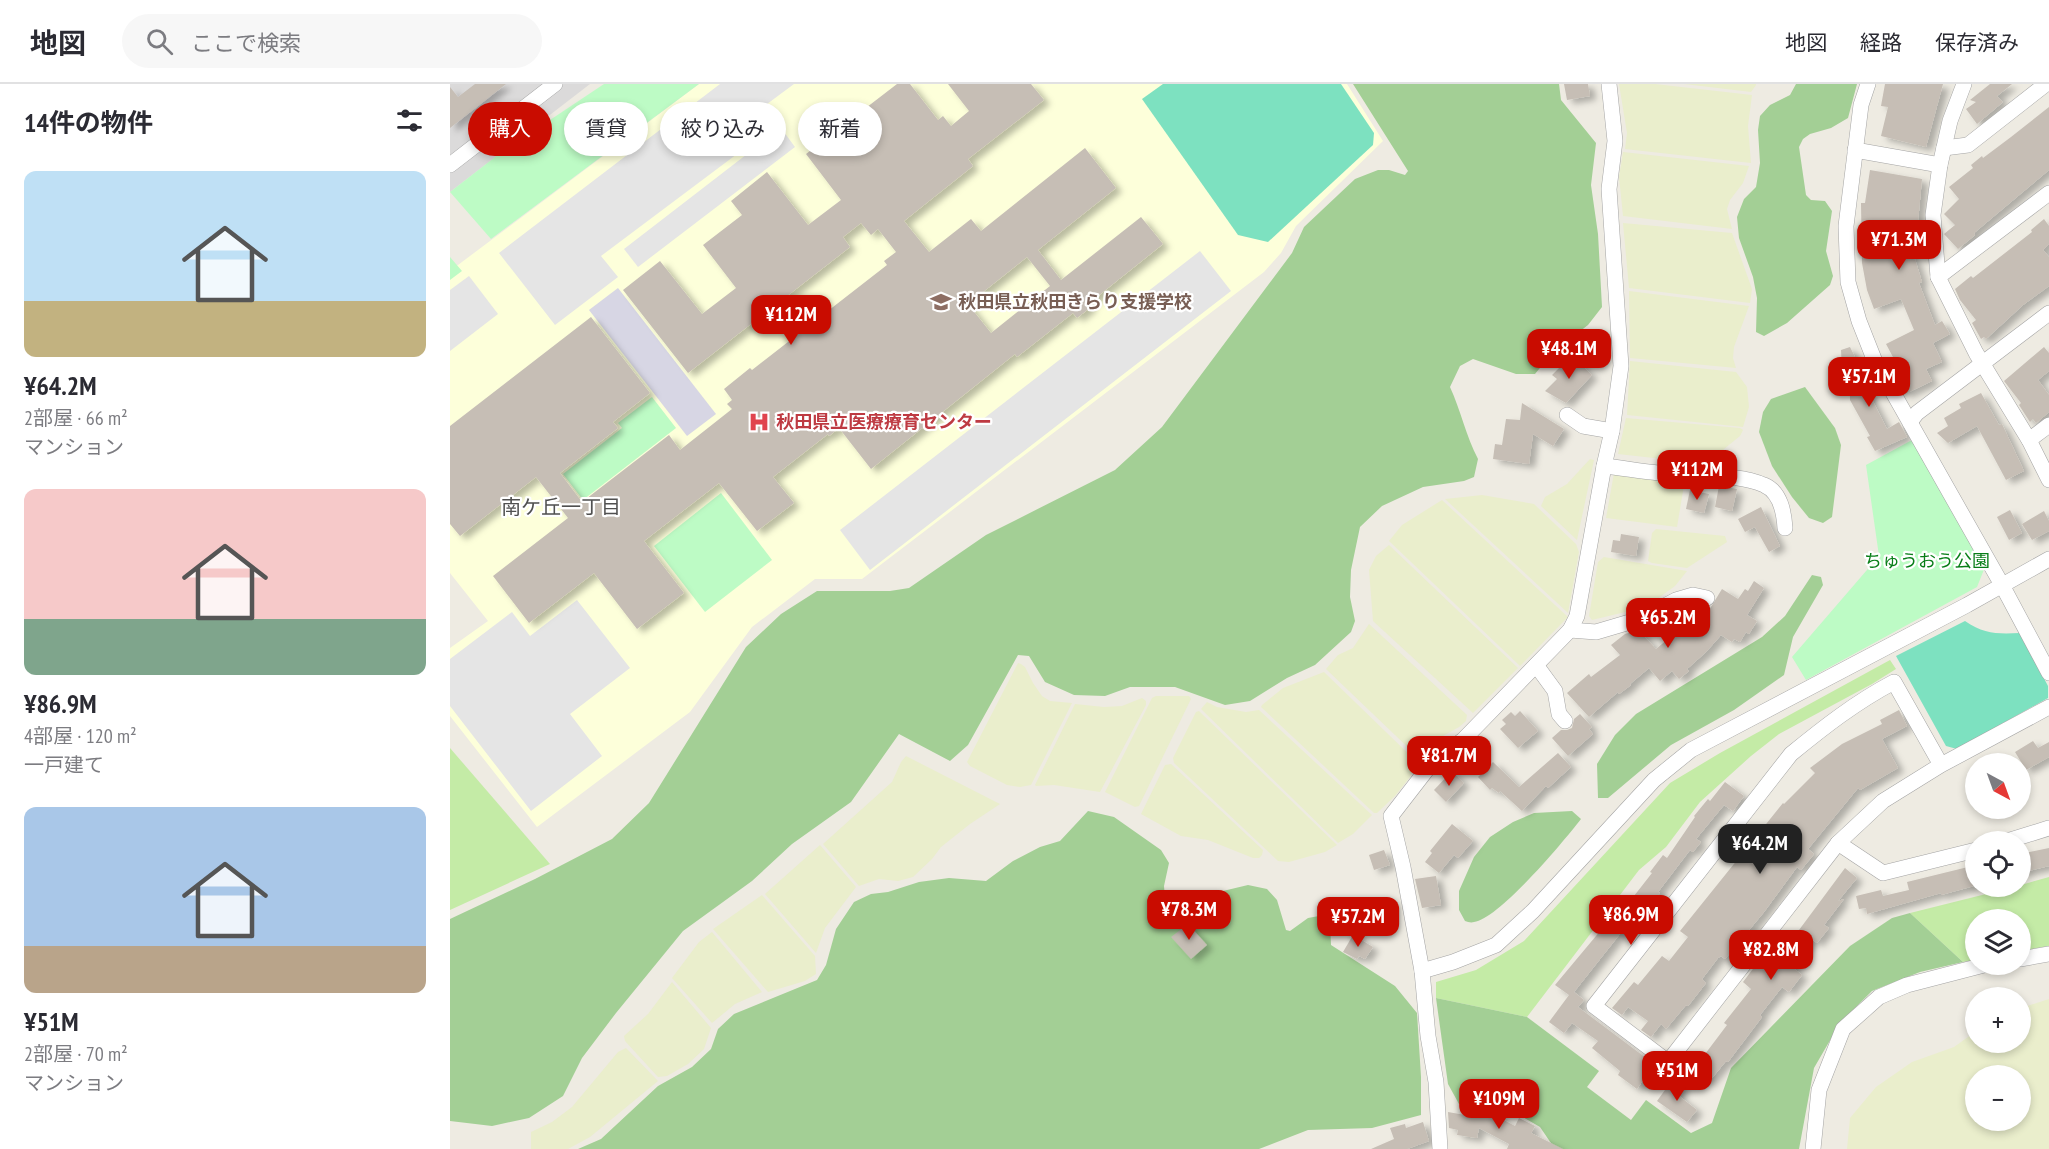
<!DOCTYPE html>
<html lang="ja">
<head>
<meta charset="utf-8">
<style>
	:root { --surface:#fff; --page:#f7f7f7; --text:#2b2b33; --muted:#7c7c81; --line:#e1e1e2; --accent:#c90c00 }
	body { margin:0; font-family:"PT Sans Narrow","Noto Sans JP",sans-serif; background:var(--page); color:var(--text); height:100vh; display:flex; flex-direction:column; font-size:22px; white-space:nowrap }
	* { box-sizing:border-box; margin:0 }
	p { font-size:20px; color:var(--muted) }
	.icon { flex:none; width:33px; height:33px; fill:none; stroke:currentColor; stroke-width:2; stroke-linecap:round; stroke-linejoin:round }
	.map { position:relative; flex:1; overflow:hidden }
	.drawer { display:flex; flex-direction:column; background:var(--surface); width:450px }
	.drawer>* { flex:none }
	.top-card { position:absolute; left:18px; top:18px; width:570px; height:54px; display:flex; gap:12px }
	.needle { width:39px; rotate:139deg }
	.controls { position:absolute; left:1515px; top:669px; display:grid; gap:12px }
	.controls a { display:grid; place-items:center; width:66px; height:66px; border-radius:50%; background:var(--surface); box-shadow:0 3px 9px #0003; font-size:30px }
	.price { position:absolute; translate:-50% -51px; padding:0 14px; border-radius:12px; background:var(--accent); color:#fff; font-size:20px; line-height:39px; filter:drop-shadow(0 2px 3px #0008) }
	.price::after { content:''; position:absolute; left:50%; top:36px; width:18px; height:14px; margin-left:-9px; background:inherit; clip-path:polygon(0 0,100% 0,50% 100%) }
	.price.selected { background:#222; color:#fff }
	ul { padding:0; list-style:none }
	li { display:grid; align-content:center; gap:12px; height:318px; padding:0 24px }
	li span { display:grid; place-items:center; height:186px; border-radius:12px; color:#555 }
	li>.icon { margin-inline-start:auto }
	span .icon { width:108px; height:108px; fill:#fffc; stroke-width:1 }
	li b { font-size:26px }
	h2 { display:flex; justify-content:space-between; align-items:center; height:72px; padding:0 24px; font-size:26px }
	.chip { padding:0 21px; border-radius:27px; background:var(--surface); box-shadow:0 3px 9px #0003; font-size:21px; line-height:54px }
	.chip.selected { background:var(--accent); color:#fff }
	header { display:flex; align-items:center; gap:36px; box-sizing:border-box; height:84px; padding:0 30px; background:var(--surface); border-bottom:2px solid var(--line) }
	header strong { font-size:28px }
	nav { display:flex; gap:33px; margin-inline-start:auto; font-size:21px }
	.search { width:420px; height:54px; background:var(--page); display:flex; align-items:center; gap:15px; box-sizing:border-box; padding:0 21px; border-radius:33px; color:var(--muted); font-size:22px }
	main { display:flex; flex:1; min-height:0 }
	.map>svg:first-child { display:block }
	.residential { fill:#dbdada }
	.education { fill:#fdffda }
	.farmland { fill:#eaeecc; fill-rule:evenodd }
	.grass { fill:#c4eba6 }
	.forest { fill:#a3cf95 }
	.park { fill:#bdfbc5 }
	.pitch { fill:#7de1c0 }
	.parking { fill:#e5e5e5 }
	.plaza { fill:#d7d6e4 }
	.building { fill:#c6beb5; fill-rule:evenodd; filter:url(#shadow) }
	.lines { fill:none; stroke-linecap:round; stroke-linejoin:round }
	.minor-casing { stroke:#a4a4a4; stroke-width:16 }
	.minor { stroke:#fff; stroke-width:15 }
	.labels { text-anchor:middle; stroke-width:4.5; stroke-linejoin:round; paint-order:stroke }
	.education-label { font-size:18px; font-weight:bold; fill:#785e54; stroke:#fff; text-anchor:start }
	.health-label { font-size:18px; font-weight:bold; fill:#be3a42; stroke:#fff; text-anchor:start }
	.park-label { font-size:18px; fill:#087e18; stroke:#fff }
	.neighbourhood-label { font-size:20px; fill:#505050; stroke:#fff }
</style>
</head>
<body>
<header>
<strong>地図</strong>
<div class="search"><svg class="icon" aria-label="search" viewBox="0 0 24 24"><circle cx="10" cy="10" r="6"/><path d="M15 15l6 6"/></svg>ここで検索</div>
<nav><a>地図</a><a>経路</a><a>保存済み</a></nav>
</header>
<main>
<section class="drawer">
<h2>14件の物件<svg class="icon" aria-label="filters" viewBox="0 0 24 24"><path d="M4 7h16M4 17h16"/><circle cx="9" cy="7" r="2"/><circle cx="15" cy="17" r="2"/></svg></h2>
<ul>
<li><span style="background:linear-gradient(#bfe0f5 70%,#c2b280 0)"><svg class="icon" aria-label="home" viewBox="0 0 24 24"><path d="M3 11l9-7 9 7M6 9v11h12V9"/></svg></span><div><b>¥64.2M</b><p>2部屋 · 66 m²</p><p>マンション</p></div></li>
<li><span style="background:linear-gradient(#f6c9c9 70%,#7fa58c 0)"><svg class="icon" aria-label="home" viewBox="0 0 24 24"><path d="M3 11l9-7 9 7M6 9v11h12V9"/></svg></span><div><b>¥86.9M</b><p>4部屋 · 120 m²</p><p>一戸建て</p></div></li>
<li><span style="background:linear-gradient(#a9c7e8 75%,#b9a48a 0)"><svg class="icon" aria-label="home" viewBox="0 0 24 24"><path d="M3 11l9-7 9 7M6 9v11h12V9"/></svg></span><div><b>¥51M</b><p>2部屋 · 70 m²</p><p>マンション</p></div></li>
</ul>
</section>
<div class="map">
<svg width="1599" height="1065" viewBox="0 0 1599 1065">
	<defs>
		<filter id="shadow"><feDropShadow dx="6" dy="4" stdDeviation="3" flood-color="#0004"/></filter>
	</defs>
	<rect width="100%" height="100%" fill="#eeebe2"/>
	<!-- residential -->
	<polygon class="residential" points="0,0 140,0 0,108"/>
	<!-- education -->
	<polygon class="education" points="249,0 897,0 933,57 846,142 831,169 814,188 412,495 365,495 302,543 240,628 87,743 0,632 0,564 38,537 0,489 0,187"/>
	<!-- farmland -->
	<g class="farmland">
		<polygon points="1169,0 1205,0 1302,11 1298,42 1301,79 1175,65 1177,49"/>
		<polygon points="1234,0 1306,0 1306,1 1301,8"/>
		<polygon points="1173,68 1299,82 1293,99 1280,116 1277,125 1282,145 1173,132 1169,93"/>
		<polygon points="1173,139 1282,149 1302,205 1300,219 1179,204"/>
		<polygon points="1179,207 1299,222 1284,263 1283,274 1286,284 1180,274"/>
		<polygon points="1180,277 1286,288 1297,303 1299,323 1293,343 1177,331"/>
		<polygon points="1176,334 1290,344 1293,346 1290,352 1274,365 1267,381 1168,370"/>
		<polygon points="1140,375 1144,376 1127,456 1091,422 1095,413 1117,400"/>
		<polygon points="1164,389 1234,401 1227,443 1156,434"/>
		<polygon points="1032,411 1084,420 1126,460 1129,468 1118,529 995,415"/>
		<polygon points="992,416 1118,533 1070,582 939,457 952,441"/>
		<polygon points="1206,445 1275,452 1277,458 1237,484 1202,479 1198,477 1202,449"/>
		<polygon points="939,461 1068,584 1023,629 923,537 919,486 926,472"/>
		<polygon points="1154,473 1237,487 1225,502 1196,523 1142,536 1139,532 1148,478"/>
		<polygon points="919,540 1017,631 1016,637 1009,643 979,660 968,673 876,585 888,571 903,564"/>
		<polygon points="568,579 571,580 575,583 583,599 592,612 600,617 622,619 581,701 570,703 557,701 520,682 517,678"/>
		<polygon points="874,588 967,678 960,693 945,712 927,729 924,729 811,623 812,621 833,604"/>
		<polygon points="706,612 739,612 741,615 689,722 685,723 655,708 702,614"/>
		<polygon points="692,614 696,617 696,621 650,708 604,701 586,702 585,701 625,620 654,623 672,622"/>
		<polygon points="757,618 767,623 796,628 809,626 922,731 903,750 888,759 751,625"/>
		<polygon points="749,627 887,761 875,768 839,778 828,777 724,679 723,674 746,628"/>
		<polygon points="456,672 550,720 520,740 491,763 482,775 463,793 448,797 429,795 409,802 373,760 442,698 451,678"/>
		<polygon points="721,680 813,766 812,771 809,774 803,774 758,756 731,752 691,730 715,681"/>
		<polygon points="370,761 406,803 375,844 366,869 315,810"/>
		<polygon points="312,811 365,872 366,890 355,897 318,908 263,845"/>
		<polygon points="262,848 312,908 285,920 262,939 222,894 249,858"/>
		<polygon points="222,898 261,944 254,965 238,980 217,992 208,993 175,957 174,952 198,930"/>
		<path d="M1599,915V1065H1397L1400,1034L1426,1003L1462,978L1504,963L1525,948L1526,958H1570L1571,924ZM1526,992H1570V1036H1526Z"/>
		<polygon points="176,964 208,997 140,1053 118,1065 81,1065 81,1048 102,1038 122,1023 168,968"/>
	</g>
	<!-- grass -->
	<g class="grass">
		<polygon points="1440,576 1446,585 1422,600 1329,650 1301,672 1250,718 1216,763 1189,786 1077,933 986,914 986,898 1026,886 1074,857 1220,699 1270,669"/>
		<polygon points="0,664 100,780 0,826"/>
		<polygon points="1599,793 1599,862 1571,867 1570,836 1526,836 1525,876 1513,878 1460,829 1564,803 1570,802 1571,801"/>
	</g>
	<!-- forest -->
	<g class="forest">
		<path d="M903,0H1109L1111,16L1146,59L1141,101L1148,150L1152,223L1138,241L1102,269L1085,290H1066L1023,275L1010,282L1000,303C1011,327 1016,352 1028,375L1024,393L1014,397L973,403L932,422L910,443L901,486L900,513L905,537L901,548L865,581L837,594L800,617L775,621L725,603H680L655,612L624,611L595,598L579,572L568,571L518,661L500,677L449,650L401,718L342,760L302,797L233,847L166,929L132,974L113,1012L79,1034L42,1042L0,1037V835L85,795L162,755L199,719L296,563L331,530L367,507H440L459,504L536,451L665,386L712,343L842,169L854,143L905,95L928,86H939L955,91L958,87Z"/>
		<polygon points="1346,0 1407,0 1398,34 1381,44 1360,50 1353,55 1349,63 1356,111 1361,116 1375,117 1382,127 1376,167 1383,192 1380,201 1337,239 1314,252 1306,248 1307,214 1303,193 1289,154 1287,133 1294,115 1306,103 1310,79 1308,46 1310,32 1320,21 1340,11"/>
		<polygon points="1355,303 1385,344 1391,361 1382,433 1373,439 1359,434 1342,413 1322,382 1309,348 1313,328 1321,315"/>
		<polygon points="1362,491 1371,493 1373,501 1343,553 1334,591 1284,626 1221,661 1158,714 1148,714 1147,680 1165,651 1186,630 1312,553 1335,532"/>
		<polygon points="638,727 664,733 711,766 719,779 714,802 715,814 731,817 798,801 817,805 827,816 836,846 840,847 858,834 869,832 880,839 881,861 945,902 967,929 971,993 971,1031 922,1044 858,1046 809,1065 128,1065 151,1055 208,1002 242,983 261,965 268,945 284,930 367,896 376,881 386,845 404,818 421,810 438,808 469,798 499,794 536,797 563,777 590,763 610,757"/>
		<path d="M1122,727L1131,735C1114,757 1049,835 1024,838C1021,839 1018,838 1015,837L1009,826V807L1024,773L1040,753L1063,738L1084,729Z"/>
		<polygon points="1460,829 1513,878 1470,888 1422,907 1390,939 1364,984 1349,1065 1105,1065 1090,1043 1047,1018 1009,1020 998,1000 986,914 1077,933 1149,987 1137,1003 1181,1036 1196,1016 1241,1049 1262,1039 1281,984 1400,862 1442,834"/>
	</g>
	<!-- park -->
	<g class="park">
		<polygon points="154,0 249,0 41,155 0,108 49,70"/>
		<polygon points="0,173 12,187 0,196"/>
		<polygon points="202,313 226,344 133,416 113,390 172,344 168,339"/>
		<polygon points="1462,356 1535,483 1527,503 1356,596 1342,573 1429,472 1416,381"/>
		<polygon points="271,409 322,476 255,528 204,462"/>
	</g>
	<!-- pitch -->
	<g class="pitch">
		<polygon points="713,0 891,0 924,49 923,61 818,158 788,151 692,15"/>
		<path d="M1515,537C1534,550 1547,550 1570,549L1598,602V614L1507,665L1496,662L1446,572Z"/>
	</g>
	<!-- parking -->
	<g class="parking">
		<polygon points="270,0 344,0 313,23 327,40 151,172 168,193 105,241 49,169"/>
		<polygon points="331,44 345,63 188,183 174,165"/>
		<polygon points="750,167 781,207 420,486 390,446"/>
		<polygon points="19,192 48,230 0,267 0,206"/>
		<polygon points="127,516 180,584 120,630 152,672 81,727 0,622 0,575 62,528 80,552"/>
	</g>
	<!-- plaza -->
	<polygon class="plaza" points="168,204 266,330 237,352 139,226"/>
	<!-- building -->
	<g class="building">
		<polygon points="25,0 56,0 0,44 0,3 8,13"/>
		<path d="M447,0H460L488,36L493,32L501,42L519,27L498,0H581L594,16L518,75L523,82L454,137L479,168L521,135L531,147L635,64L666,104L588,166L611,196L691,133L713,160L638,220L641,223L627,234L623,229L567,273L565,270L421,385L389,344L379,352L378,350L323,393L344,419L307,447L269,399L194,457L234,509L187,545L144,489L79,539L43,492L118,434L86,393L10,452L0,440V342L141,233L200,309L163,338L168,344L110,389L132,418L219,351L230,366L282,325L277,320L282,316L274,305L300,284L302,286L437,181L434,177L446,168L428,145L421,151L411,139L393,153L400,163L238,289L173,206L210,177L252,230L286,204L253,161L292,131L281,117L317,88L358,141L391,116L356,70ZM577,173L600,202L541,249L518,220Z"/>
		<polygon points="1114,0 1138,0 1140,12 1117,16"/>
		<polygon points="1435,0 1493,0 1476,63 1431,52 1438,23 1431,22"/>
		<polygon points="1540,0 1562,0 1547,12 1553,18 1527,40 1516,25 1526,18 1520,16"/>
		<polygon points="1599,23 1599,86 1524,149 1525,151 1508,165 1494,150 1505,141 1494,130 1509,115 1499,103 1523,84 1521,81 1532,72 1533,74 1561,53"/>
		<polygon points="1420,86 1472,95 1466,160 1458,165 1464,176 1465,175 1472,198 1469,199 1485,241 1492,237 1500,250 1483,259 1492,278 1476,285 1482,297 1455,310 1444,291 1451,288 1436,260 1464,246 1451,215 1424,225 1417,206 1412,179 1411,119 1415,119"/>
		<polygon points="1594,135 1599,142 1599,160 1593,166 1599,173 1599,202 1573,221 1536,255 1534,253 1531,255 1522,239 1526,236 1510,216 1505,205 1521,192 1523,194 1582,148 1581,146"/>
		<polygon points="1400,263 1407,277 1404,278 1414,300 1437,345 1449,338 1457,353 1425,367 1417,353 1420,352 1400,316 1399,281 1392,285 1391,266"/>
		<polygon points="1594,263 1599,269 1599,287 1588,296 1599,311 1599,328 1586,339 1583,335 1580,338 1569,321 1571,319 1554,297"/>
		<polygon points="1123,273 1142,291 1116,319 1095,307 1107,295 1102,291 1113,280 1115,282"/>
		<polygon points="1531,309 1549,341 1552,340 1574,387 1556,396 1527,342 1498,359 1487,349 1498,342 1494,334 1511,324 1509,320"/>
		<polygon points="1072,319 1114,345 1103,362 1083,350 1079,380 1043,375 1045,360 1052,361 1056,335 1070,336"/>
		<polygon points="1269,402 1287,405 1282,427 1265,423"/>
		<polygon points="1240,406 1259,410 1254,429 1236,425"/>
		<polygon points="1311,423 1330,462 1319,468 1305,443 1295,448 1288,435"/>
		<polygon points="1560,426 1572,449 1559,456 1547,433"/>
		<polygon points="1594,427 1599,437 1599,447 1582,456 1572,440"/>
		<polygon points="1171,450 1189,453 1186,472 1161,468 1163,456 1170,457"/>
		<polygon points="1304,497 1314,504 1297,531 1307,537 1299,550 1296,548 1290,558 1284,555 1282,558 1271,551 1256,568 1237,585 1239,587 1229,595 1222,587 1210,597 1199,584 1180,600 1181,601 1169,610 1168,608 1139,633 1117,609 1139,590 1141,593 1170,571 1161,561 1175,550 1188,546 1206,565 1224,550 1213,534 1226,527 1236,544 1251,526 1256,531 1272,505 1288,515 1295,505 1298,507"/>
		<polygon points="1449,626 1457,642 1432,655 1448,684 1410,706 1408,704 1358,765 1364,770 1351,786 1347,783 1314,828 1275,875 1271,872 1268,874 1252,895 1256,899 1238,922 1236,921 1216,945 1211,940 1201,953 1191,946 1198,937 1178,923 1172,931 1162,924 1184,898 1188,901 1212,872 1219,877 1238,853 1230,847 1333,719 1334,720 1365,689 1360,684 1392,660 1432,640 1430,636"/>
		<polygon points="1070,627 1088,647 1068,664 1050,645 1056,640 1052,636 1061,628 1065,632"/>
		<polygon points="1130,630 1142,643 1139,645 1143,650 1118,672 1102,654 1111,646 1117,646 1122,644 1124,635"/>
		<polygon points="1583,657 1588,664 1599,658 1599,673 1576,686 1565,668"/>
		<polygon points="1108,669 1121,683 1098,704 1096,702 1072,727 1050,707 1049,709 1042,704 1040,706 1028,693 1043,678 1069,703"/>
		<polygon points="1002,687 1014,699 996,718 984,706"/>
		<polygon points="1275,698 1294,712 1283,727 1274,721 1246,755 1251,758 1243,768 1240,766 1208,808 1210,809 1182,845 1177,841 1124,908 1134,916 1128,923 1200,977 1196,983 1200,986 1187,1005 1168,991 1170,987 1142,964 1148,957 1122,939 1114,949 1099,938 1119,911 1105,901 1151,846 1155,849 1202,789 1200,788 1213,771 1217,774 1245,733 1244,732 1258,715 1260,717"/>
		<polygon points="1002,740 1023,757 1008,774 1004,771 989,789 975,778 982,769 980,767"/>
		<polygon points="1599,764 1599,782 1570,789 1570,770"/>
		<polygon points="934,766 940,781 924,786 919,771"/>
		<polygon points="1518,783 1524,802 1491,811 1491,809 1417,830 1416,824 1409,825 1406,812 1431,806 1433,812 1459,806 1457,798"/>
		<polygon points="1395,784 1407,794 1388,817 1394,815 1374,841 1379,844 1367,859 1362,855 1342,883 1352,891 1339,908 1332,903 1310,931 1312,933 1278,978 1276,977 1258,999 1243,986 1277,941 1274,939 1301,905 1293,898 1318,865 1329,873"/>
		<polygon points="986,792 991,821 972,824 965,795"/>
		<polygon points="738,840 757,861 741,875 721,853"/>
		<polygon points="903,851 923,863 915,875 909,872 907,875 893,868"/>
		<polygon points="1223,995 1234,1004 1229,1012 1247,1026 1237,1038 1207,1017"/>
		<polygon points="1033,1021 1047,1022 1046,1032 1065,1042 1069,1034 1085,1042 1081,1049 1113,1065 1057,1065 1059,1060 1029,1044 1027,1054 1007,1051 1008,1046 999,1044 998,1028 1032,1034"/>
		<polygon points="973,1038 979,1057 957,1065 921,1065 944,1055 940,1044 955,1040 956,1044"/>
	</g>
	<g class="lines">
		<defs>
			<g id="minor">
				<polyline points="1418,0 1411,21 1396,142 1398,198 1409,237 1424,275 1552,501 1599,589"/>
				<polyline points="1514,0 1500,37 1490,81 1483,131 1488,193 1526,269 1579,356 1599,396"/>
				<polyline points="1494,64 1518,61 1596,0"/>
				<polyline points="1405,66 1490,81"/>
				<polyline points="0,81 105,0"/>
				<polyline points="1488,193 1599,109"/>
				<polyline points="1117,331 1133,342 1162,347"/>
				<polyline points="1460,338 1467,329 1599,229"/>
				<polyline points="1579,356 1599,341"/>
				<path d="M1154,382C1180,385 1206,390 1232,391C1259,393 1289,390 1314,401C1331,408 1334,429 1335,444"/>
				<polyline points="1120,546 1146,548 1190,535 1226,516 1243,511 1257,514"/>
				<polyline points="1086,581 1105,607 1109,630 1115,637"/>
				<path d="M1491,681L1444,598C1406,618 1374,643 1341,670L1144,922L1218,978L1388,759L1433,717L1491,681L1599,623"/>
				<polyline points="1554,758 1599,744"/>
				<polyline points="1388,759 1433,789 1526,766"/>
				<polyline points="1570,875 1599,870"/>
				<polyline points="972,887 1003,878 1046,861 1083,827 1204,696 1241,666 1517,521 1599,475"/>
				<polyline points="990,1065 986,998 978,952 972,887 953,783 941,732 982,679 1013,656 1120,546 1127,532 1154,382 1162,347 1171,282 1159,105 1165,57 1159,0"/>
				<polyline points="1363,1065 1369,1006 1393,945 1429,913 1457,901 1538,880"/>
			</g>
		</defs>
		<!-- minor casing -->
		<use href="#minor" class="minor-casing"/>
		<!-- minor -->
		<use href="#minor" class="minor"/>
	</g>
	<!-- icons -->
	<defs>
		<symbol id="school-bare" viewBox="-9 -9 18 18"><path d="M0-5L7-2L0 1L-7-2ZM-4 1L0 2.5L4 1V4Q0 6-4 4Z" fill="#8d6e63" stroke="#fff" stroke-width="2.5" paint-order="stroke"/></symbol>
		<symbol id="hospital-bare" viewBox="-9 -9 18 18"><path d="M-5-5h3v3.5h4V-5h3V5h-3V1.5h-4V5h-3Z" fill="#e0444e" stroke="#fff" stroke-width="2.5" paint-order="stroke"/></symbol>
	</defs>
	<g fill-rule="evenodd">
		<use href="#school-bare" x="476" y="203" width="30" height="30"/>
		<use href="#hospital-bare" x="294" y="323" width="30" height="30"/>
	</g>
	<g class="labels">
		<!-- education labels -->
		<g class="education-label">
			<text x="508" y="224">秋田県立秋田きらり支援学校</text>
		</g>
		<!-- health labels -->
		<g class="health-label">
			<text x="326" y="344">秋田県立医療療育センター</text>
		</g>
		<!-- park labels -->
		<g class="park-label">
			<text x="1477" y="483">ちゅうおう公園</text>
		</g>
		<!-- neighbourhood labels -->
		<g class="neighbourhood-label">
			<text x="111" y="430">南ケ丘一丁目</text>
		</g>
	</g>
</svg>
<div class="controls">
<a><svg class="needle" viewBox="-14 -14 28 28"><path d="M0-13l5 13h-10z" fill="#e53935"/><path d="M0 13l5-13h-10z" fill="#7c7c81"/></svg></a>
<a><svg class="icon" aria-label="locate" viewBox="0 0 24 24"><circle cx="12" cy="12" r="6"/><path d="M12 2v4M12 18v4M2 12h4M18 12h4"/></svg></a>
<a><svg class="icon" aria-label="layers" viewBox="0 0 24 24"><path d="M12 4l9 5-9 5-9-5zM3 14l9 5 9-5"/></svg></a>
<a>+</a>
<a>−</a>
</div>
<b class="price" style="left:1449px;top:187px">¥71.3M</b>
<b class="price" style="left:341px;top:262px">¥112M</b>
<b class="price" style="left:1119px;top:296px">¥48.1M</b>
<b class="price" style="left:1419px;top:324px">¥57.1M</b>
<b class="price" style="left:1247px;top:417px">¥112M</b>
<b class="price" style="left:1218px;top:565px">¥65.2M</b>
<b class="price" style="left:999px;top:703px">¥81.7M</b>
<b class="price selected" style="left:1310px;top:791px">¥64.2M</b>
<b class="price" style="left:739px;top:857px">¥78.3M</b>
<b class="price" style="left:1181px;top:862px">¥86.9M</b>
<b class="price" style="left:908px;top:864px">¥57.2M</b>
<b class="price" style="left:1321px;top:897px">¥82.8M</b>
<b class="price" style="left:1227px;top:1018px">¥51M</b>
<b class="price" style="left:1049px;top:1046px">¥109M</b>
<div class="top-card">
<a class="chip selected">購入</a>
<a class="chip">賃貸</a>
<a class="chip">絞り込み</a>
<a class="chip">新着</a>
</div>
</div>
</main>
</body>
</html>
